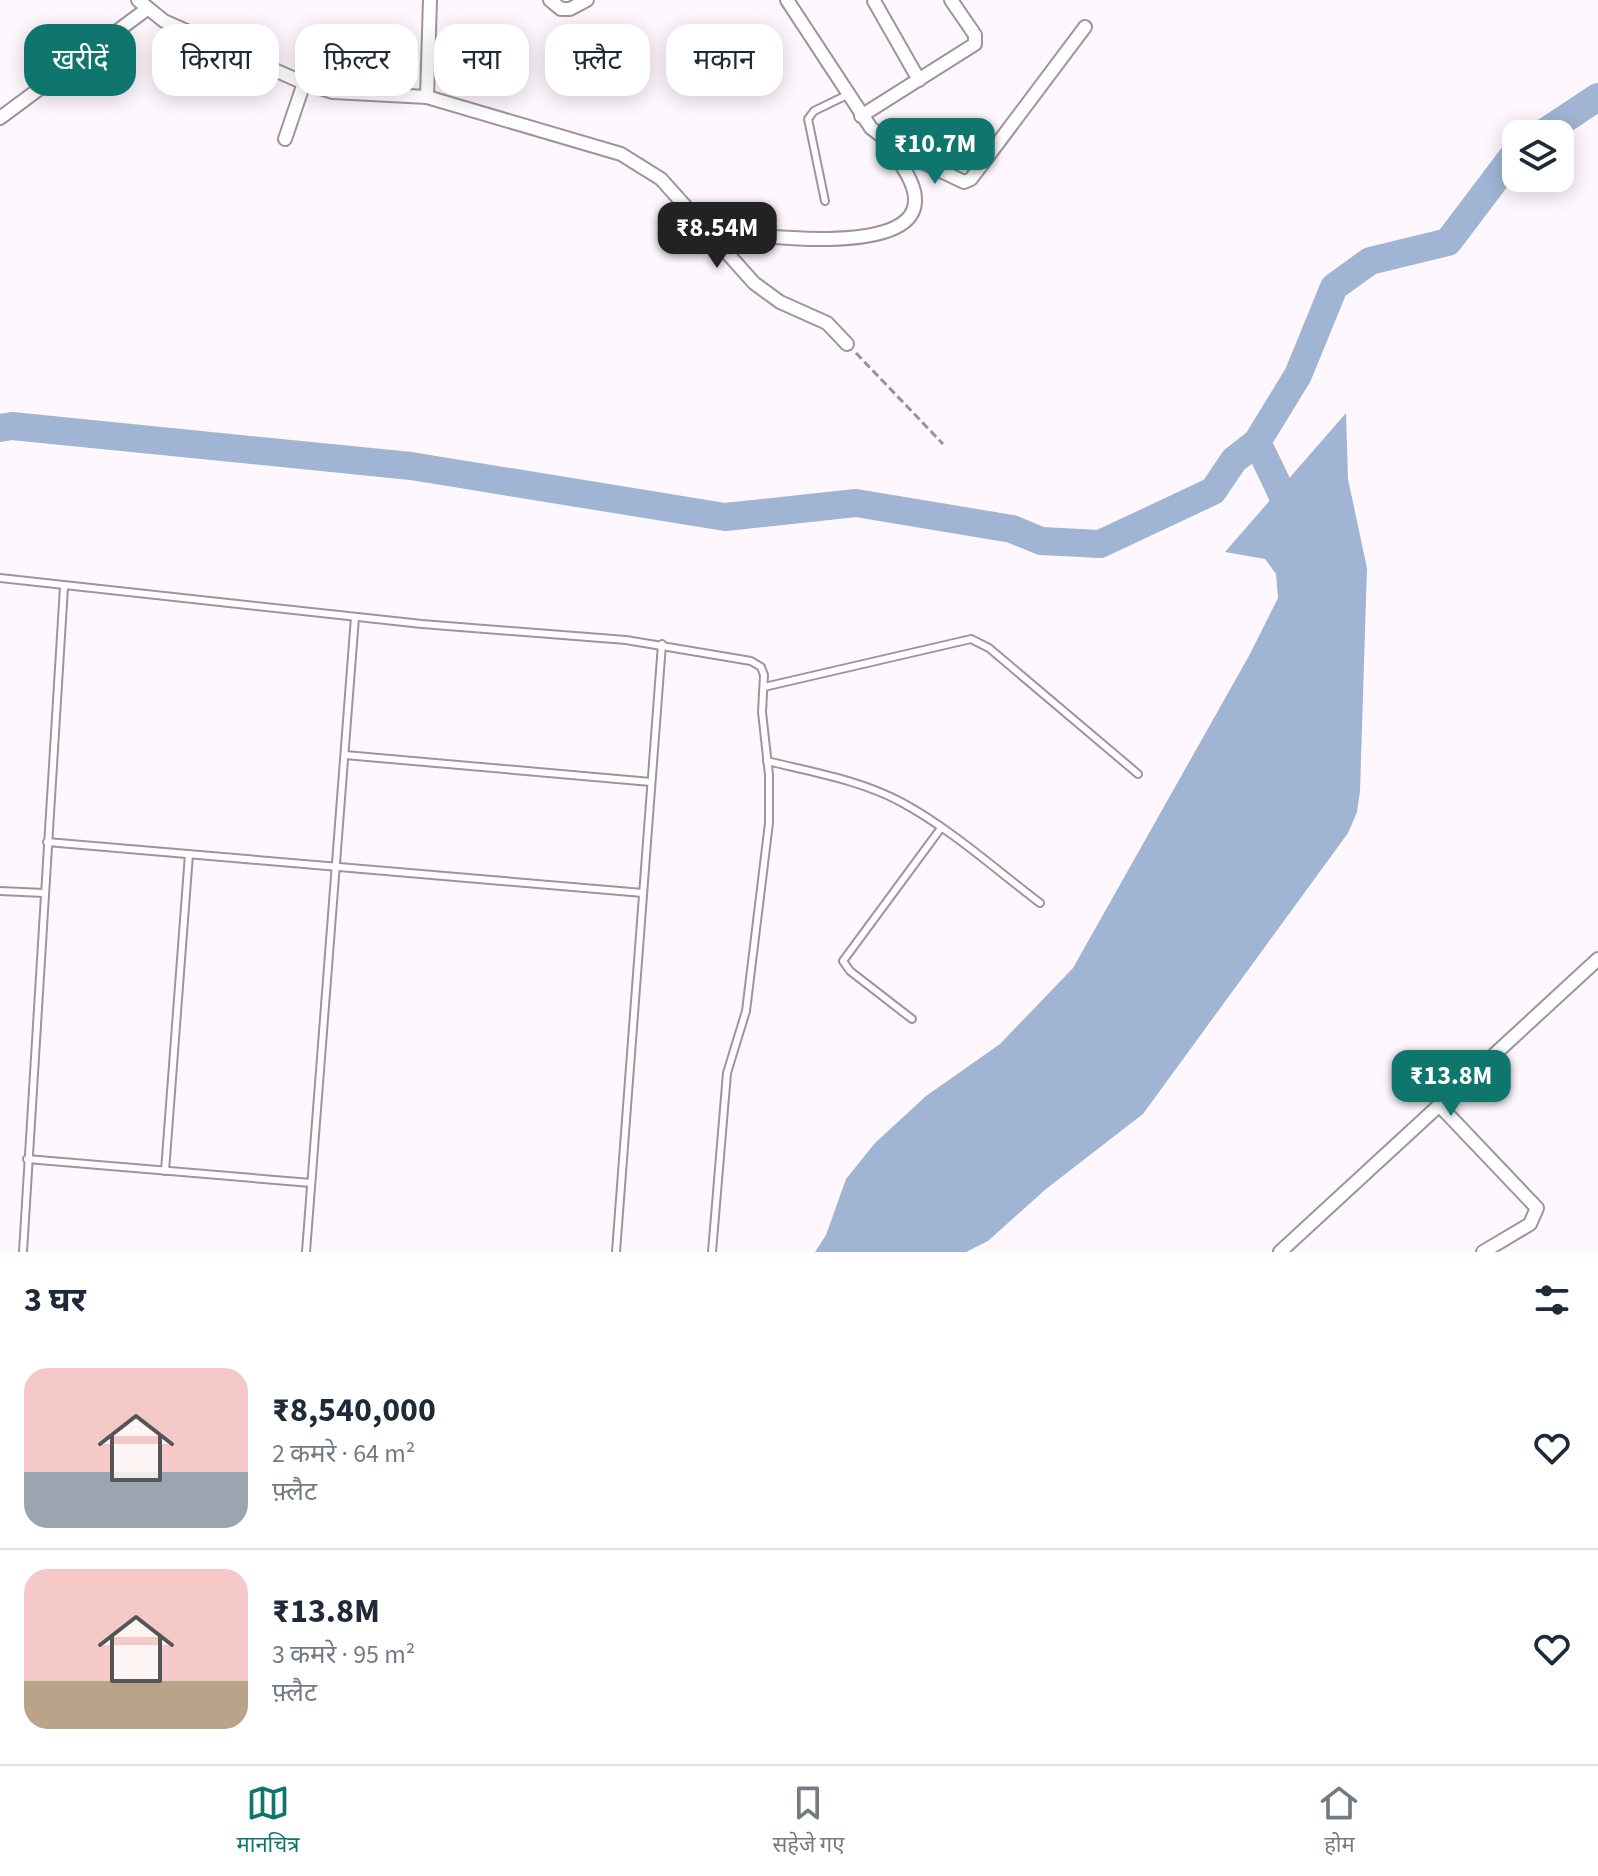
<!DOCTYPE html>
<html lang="hi">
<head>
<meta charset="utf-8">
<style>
	:root { --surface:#fff; --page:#f2f2f3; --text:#1f2937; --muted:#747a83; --line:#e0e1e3; --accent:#0f766e }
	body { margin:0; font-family:"Source Sans 3","Noto Sans Devanagari",sans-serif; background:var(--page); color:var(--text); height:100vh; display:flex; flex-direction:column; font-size:30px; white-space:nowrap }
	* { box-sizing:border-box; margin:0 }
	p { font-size:26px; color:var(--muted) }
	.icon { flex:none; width:44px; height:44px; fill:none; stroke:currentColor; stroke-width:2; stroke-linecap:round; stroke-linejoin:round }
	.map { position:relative; height:1252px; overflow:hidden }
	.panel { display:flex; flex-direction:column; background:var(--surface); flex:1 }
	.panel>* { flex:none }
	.hud { position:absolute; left:24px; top:24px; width:800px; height:72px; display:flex; gap:16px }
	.tools { position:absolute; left:1502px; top:120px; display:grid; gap:16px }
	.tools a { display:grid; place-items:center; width:72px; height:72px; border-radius:16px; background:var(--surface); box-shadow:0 4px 20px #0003; font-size:40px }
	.price { position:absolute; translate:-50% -68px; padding:0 18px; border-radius:16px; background:var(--accent); color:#fff; font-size:26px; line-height:52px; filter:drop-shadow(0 2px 4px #0008) }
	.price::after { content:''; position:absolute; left:50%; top:48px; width:24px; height:18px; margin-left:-12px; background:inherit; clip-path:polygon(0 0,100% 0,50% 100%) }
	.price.on { background:#222; color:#fff }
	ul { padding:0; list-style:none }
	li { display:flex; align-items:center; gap:24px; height:200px; padding:0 24px }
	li+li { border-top:2px solid var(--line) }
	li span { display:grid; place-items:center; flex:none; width:224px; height:160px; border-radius:24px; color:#555 }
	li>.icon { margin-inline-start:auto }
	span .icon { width:96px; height:96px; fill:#fffc; stroke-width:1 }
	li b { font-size:34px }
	h2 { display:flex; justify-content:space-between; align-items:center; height:96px; padding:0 24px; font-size:34px }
	.tag { padding:0 28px; border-radius:24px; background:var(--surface); box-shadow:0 4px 20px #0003; font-size:28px; line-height:72px }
	.tag.on { background:var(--accent); color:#fff }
	.dock { display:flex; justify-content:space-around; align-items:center; height:112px; border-top:2px solid var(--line); background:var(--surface); font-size:22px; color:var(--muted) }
	.dock a { display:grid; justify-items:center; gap:4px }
	.dock .on { color:var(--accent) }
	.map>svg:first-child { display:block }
	.water { fill:#9fb5d3 }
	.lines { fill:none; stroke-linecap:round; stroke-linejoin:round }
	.river { stroke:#9fb5d3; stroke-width:28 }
	.service-casing { stroke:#a093a0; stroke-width:10 }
	.minor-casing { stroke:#a093a0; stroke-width:16 }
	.path { stroke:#989399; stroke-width:3; stroke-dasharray:8 4; stroke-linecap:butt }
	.service { stroke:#fff; stroke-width:6 }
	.minor { stroke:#fff; stroke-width:12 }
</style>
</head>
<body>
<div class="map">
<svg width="1598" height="1252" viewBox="0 0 1598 1252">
	<rect width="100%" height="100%" fill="#fef8fe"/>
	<!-- water -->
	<polygon class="water" points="1346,413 1348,479 1367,568 1360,791 1357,812 1348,833 1143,1114 1046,1189 988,1241 966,1252 815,1252 826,1235 846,1179 875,1143 926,1096 1000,1044 1073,968 1250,654 1278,598 1276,574 1265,559 1225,552"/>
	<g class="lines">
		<!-- river -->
		<g class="river">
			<polyline points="1542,134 1598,97"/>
			<polyline points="0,428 12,426 411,466 725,517 856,503 1012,529 1041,541 1100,544 1213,491 1234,460 1257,442 1298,375 1334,287 1370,261 1448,242 1516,152"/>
			<polyline points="1257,442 1282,494 1289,524"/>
		</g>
		<defs>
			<g id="service">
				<polyline points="825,201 808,119 814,111 847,95"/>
				<polyline points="0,578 422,624 626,640 751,661 761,667 764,675 762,712 769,775 769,823 746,1011 727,1073 712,1252"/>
				<polyline points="764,687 971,639 989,648 1138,774"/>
				<polyline points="345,755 651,782"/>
				<path d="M767,761C812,772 860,780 901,802C951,829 995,869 1040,903"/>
				<polyline points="47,842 643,893"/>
				<polyline points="0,891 44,893"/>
				<polyline points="912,1019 850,971 843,961 941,828"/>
				<polyline points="27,1159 311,1183"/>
				<polyline points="165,1171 189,854"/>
				<polyline points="23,1252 64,587"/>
				<polyline points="306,1252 355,617"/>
				<polyline points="616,1252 662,644"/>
			</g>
			<g id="minor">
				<polyline points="138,0 164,21 304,83 333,92 427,97 621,154 661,179 754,283 780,302 827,323 847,344"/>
				<polyline points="550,0 561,9 570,9 587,0"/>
				<polyline points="787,0 871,128 906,154 964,182 971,179 1085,27"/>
				<polyline points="874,1 919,80"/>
				<polyline points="427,97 430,0"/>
				<polyline points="861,116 975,44 975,35 951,0"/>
				<polyline points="0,118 147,9"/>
				<polyline points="285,139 304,83"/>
				<path d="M704,229C741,234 914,260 915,201C916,182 898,161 889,145"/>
				<polyline points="1439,1105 1537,1208 1530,1224 1483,1252"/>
				<polyline points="1280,1252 1598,959"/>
			</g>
		</defs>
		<!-- service casing -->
		<use href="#service" class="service-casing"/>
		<!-- minor casing -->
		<use href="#minor" class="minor-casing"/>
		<!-- path -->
		<polyline class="path" points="856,353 943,444"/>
		<!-- service -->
		<use href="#service" class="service"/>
		<!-- minor -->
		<use href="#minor" class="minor"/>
	</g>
</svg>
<div class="tools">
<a><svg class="icon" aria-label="layers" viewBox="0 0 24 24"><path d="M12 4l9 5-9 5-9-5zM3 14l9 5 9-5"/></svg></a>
</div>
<b class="price" style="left:935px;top:186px">₹10.7M</b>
<b class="price on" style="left:717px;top:270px">₹8.54M</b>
<b class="price" style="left:1451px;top:1118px">₹13.8M</b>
<div class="hud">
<a class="tag on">खरीदें</a>
<a class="tag">किराया</a>
<a class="tag">फ़िल्टर</a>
<a class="tag">नया</a>
<a class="tag">फ़्लैट</a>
<a class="tag">मकान</a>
</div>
</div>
<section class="panel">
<h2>3 घर<svg class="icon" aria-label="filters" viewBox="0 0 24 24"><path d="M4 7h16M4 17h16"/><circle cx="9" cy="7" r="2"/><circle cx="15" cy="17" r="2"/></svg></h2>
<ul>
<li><span style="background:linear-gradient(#f6c9c9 65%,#9aa5b1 0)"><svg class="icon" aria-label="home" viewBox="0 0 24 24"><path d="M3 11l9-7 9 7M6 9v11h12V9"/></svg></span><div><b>₹8,540,000</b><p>2 कमरे · 64 m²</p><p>फ़्लैट</p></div><svg class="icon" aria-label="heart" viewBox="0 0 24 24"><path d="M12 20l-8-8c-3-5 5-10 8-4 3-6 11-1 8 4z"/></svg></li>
<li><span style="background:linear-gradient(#f6c9c9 70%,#b9a48a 0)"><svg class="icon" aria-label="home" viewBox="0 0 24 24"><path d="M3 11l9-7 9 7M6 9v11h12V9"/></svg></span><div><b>₹13.8M</b><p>3 कमरे · 95 m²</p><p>फ़्लैट</p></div><svg class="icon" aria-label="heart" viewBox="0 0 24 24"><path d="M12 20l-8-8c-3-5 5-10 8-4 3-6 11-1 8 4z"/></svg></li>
</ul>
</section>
<nav class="dock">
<a class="on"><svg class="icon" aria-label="map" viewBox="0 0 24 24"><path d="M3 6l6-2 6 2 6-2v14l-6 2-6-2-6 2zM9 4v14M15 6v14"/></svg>मानचित्र</a>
<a><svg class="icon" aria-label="saved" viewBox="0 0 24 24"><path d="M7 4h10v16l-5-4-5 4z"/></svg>सहेजे गए</a>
<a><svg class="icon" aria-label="home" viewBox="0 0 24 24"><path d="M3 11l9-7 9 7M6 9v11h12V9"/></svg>होम</a>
</nav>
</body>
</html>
